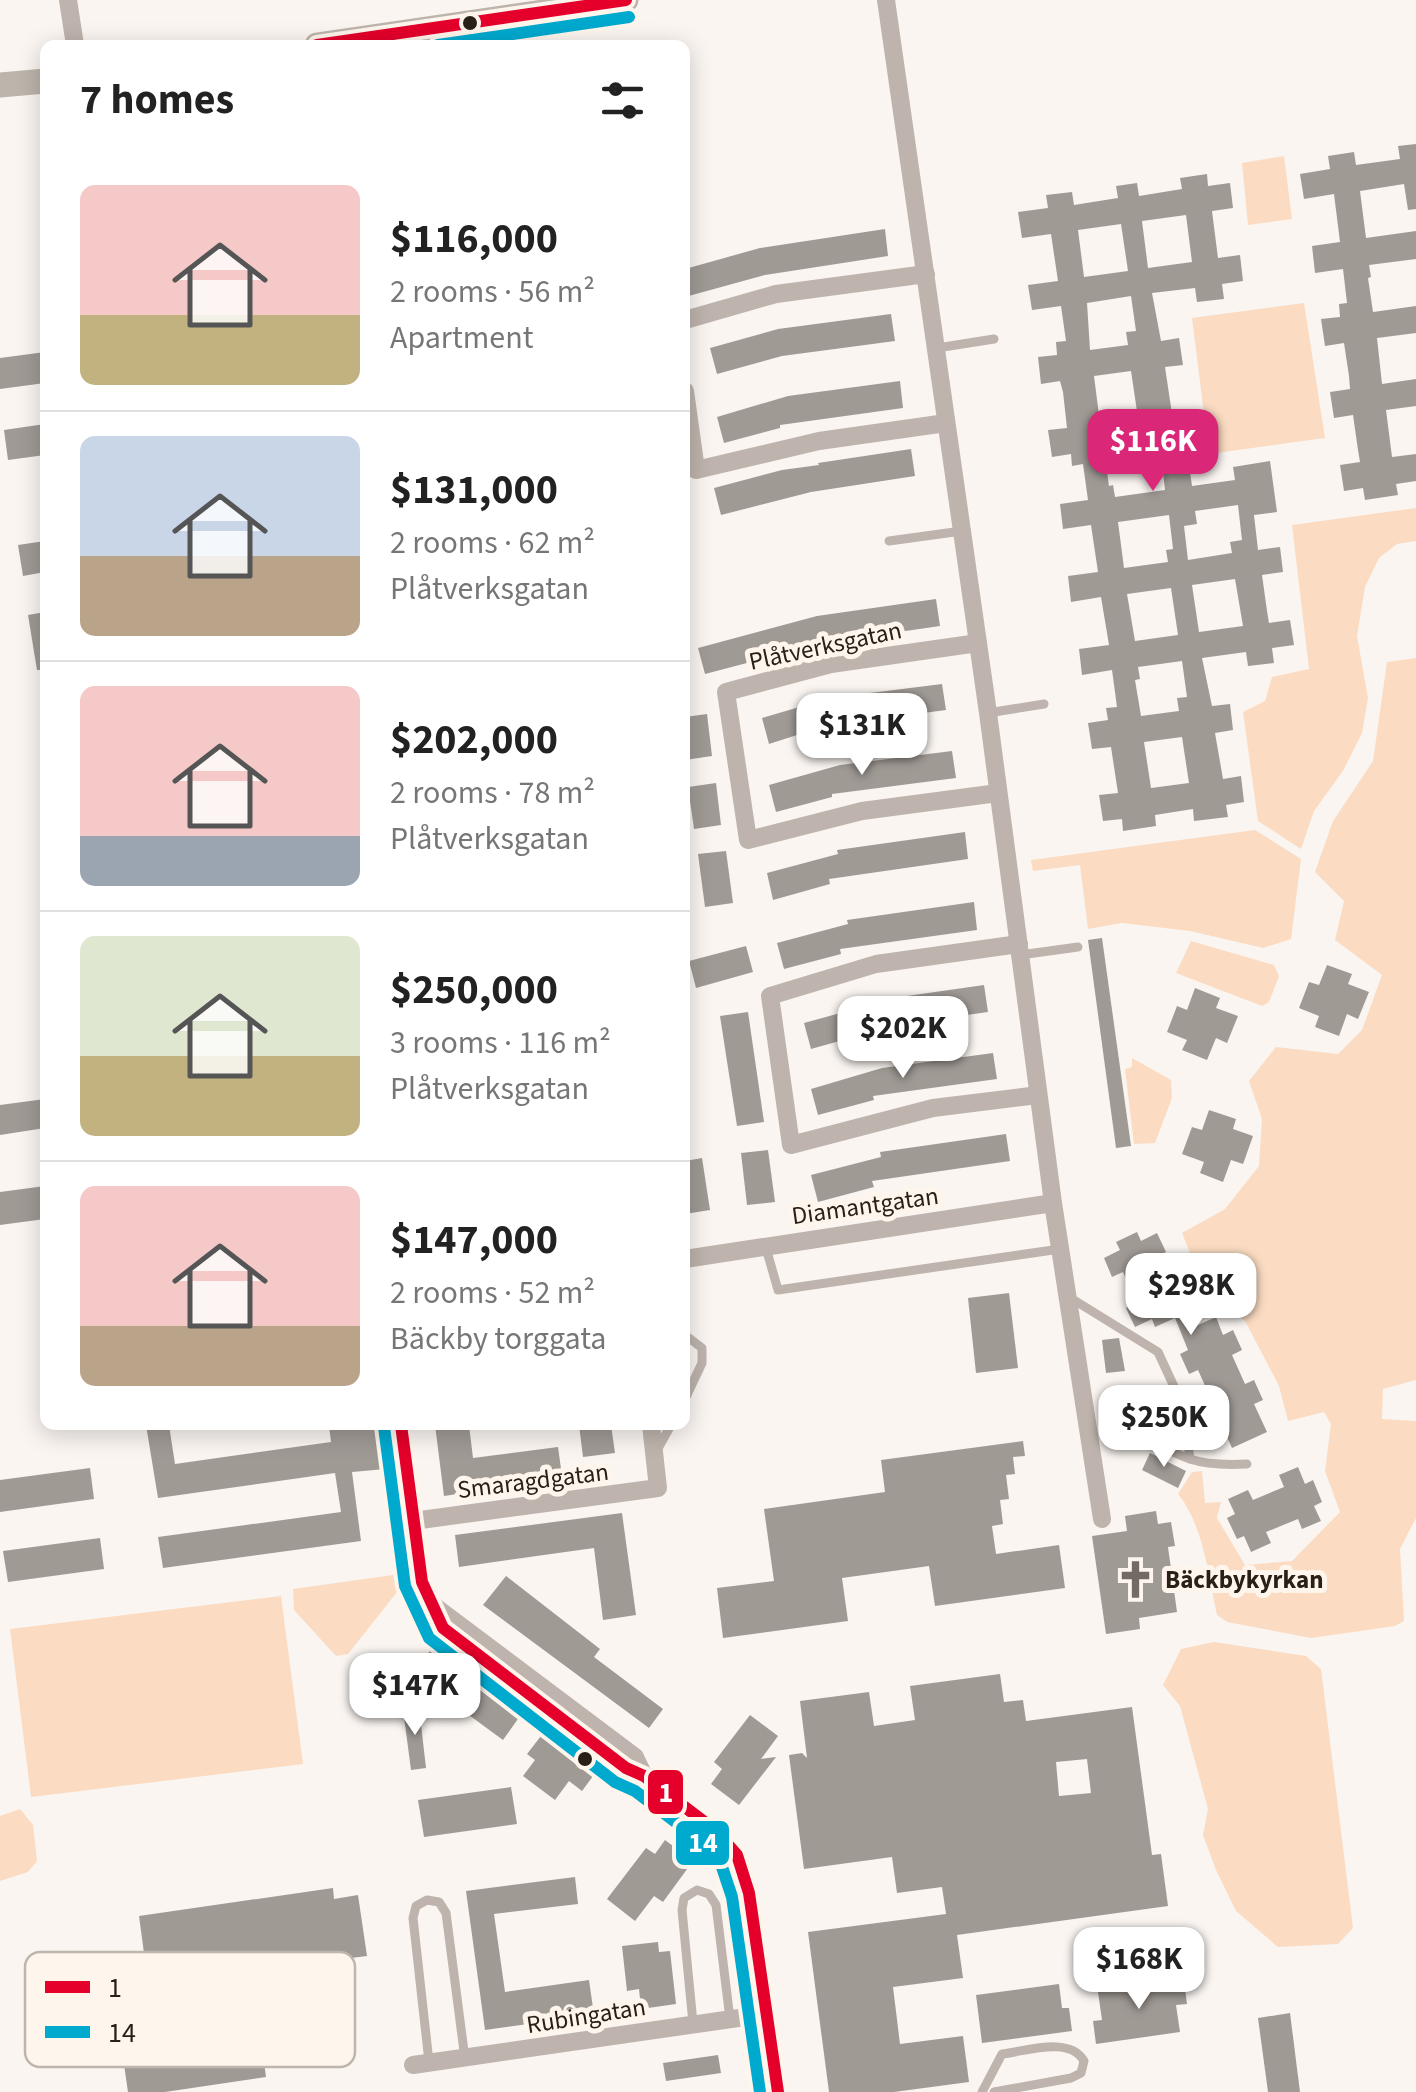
<!DOCTYPE html>
<html lang="en">
<head>
<meta charset="utf-8">
<style>
	:root { --surface:#fff; --page:#f2f2f2; --text:#222; --muted:#767676; --line:#e0e0e0; --accent:#db2777 }
	body { margin:0; font-family:"Source Sans 3",sans-serif; background:var(--page); color:var(--text); height:100vh; display:flex; flex-direction:column; font-size:38px; white-space:nowrap }
	* { box-sizing:border-box; margin:0 }
	p { font-size:32px; color:var(--muted) }
	.icon { flex:none; width:55px; height:55px; fill:none; stroke:currentColor; stroke-width:2; stroke-linecap:round; stroke-linejoin:round }
	.map { position:relative; flex:1; overflow:hidden }
	.sheet { position:absolute; left:40px; top:40px; width:650px; height:1390px; display:flex; flex-direction:column; background:var(--surface); border-radius:15px; box-shadow:0 5px 25px #0003 }
	.sheet>* { flex:none }
	.price { position:absolute; translate:-50% -85px; padding:0 22px; border-radius:20px; background:#fff; color:#222; font-size:32px; line-height:65px; filter:drop-shadow(0 2px 5px #0008) }
	.price::after { content:''; position:absolute; left:50%; top:60px; width:30px; height:22px; margin-left:-15px; background:inherit; clip-path:polygon(0 0,100% 0,50% 100%) }
	.price.selected { background:var(--accent); color:#fff }
	ul { padding:0; list-style:none }
	li { display:flex; align-items:center; gap:30px; height:250px; padding:0 40px }
	li+li { border-top:2px solid var(--line) }
	li span { display:grid; place-items:center; flex:none; width:280px; height:200px; border-radius:15px; color:#555 }
	li>.icon { margin-inline-start:auto }
	span .icon { width:120px; height:120px; fill:#fffc; stroke-width:1 }
	li b { font-size:42px }
	h2 { display:flex; justify-content:space-between; align-items:center; height:120px; padding:0 40px; font-size:42px }
	.map>svg:first-child { display:block }
	.green { fill:#fbdcc2 }
	.building { fill:#a09a95; fill-rule:evenodd }
	.lines { fill:none; stroke-linecap:round; stroke-linejoin:round }
	.lane { stroke:#beb4ad; stroke-width:9 }
	.street { stroke:#beb4ad; stroke-width:18 }
	.secondary { stroke:#bdb4ab; stroke-width:25 }
	.bus-1-casing { stroke:#fef5ed; stroke-width:20 }
	.bus-2-casing { stroke:#fef5ed; stroke-width:20 }
	.bus-1 { stroke:#e4002b; stroke-width:12 }
	.bus-2 { stroke:#00a9ce; stroke-width:12 }
	.bus-dot { fill:#282019; stroke:#fef5ed; stroke-width:4 }
	.labels { text-anchor:middle; stroke-width:10; stroke-linejoin:round; paint-order:stroke }
	.street-label { font-size:25px; fill:#282019; stroke:#fef5ed }
	.poi-label { font-size:25px; font-weight:bold; fill:#282019; stroke:#fef5ed; text-anchor:start }
	.key { fill:#fef5ed; stroke:#beb5ad; stroke-width:2.5 }
	.key-label { font-size:28px; fill:#282019 }
	.line-badge { stroke:#fef5ed; stroke-width:4 }
	.badge-label { font-size:28px; text-anchor:middle; font-weight:bold; fill:#fff }
</style>
</head>
<body>
<div class="map">
<svg width="1416" height="2092" viewBox="0 0 1416 2092">
	<rect width="100%" height="100%" fill="#faf5f1"/>
	<!-- green -->
	<g class="green">
		<polygon points="1284,156 1292,219 1248,225 1242,163"/>
		<polygon points="1304,303 1325,438 1209,454 1192,318"/>
		<polygon points="1416,508 1416,541 1397,544 1379,558 1365,587 1357,636 1368,698 1362,733 1343,771 1314,811 1301,849 1258,821 1243,712 1265,701 1272,677 1309,669 1292,525"/>
		<path d="M1416,658V1380L1383,1389L1382,1419L1416,1421V1518L1400,1549L1404,1621L1395,1626L1311,1638L1227,1622L1217,1615C1208,1575 1204,1526 1178,1494L1192,1472L1202,1471L1205,1503L1221,1502L1217,1518L1245,1565L1292,1561L1340,1512L1325,1471L1331,1424L1324,1412L1288,1421L1279,1386L1245,1321L1206,1293L1182,1233L1225,1209L1259,1166L1262,1119L1249,1081L1276,1047L1338,1054L1362,1030L1382,975L1335,940L1344,901L1315,872L1333,821L1373,761L1387,662Z"/>
		<polygon points="1255,830 1301,859 1291,939 1263,948 1190,931 1122,923 1088,929 1080,865 1033,871 1031,860"/>
		<polygon points="1191,941 1274,965 1279,976 1269,1002 1262,1006 1176,973"/>
		<polygon points="1132,1058 1171,1080 1172,1098 1155,1143 1134,1144 1125,1069 1132,1067"/>
		<polygon points="400,1574 401,1587 348,1654 336,1656 294,1610 293,1589"/>
		<polygon points="281,1596 303,1764 31,1797 10,1629"/>
		<polygon points="1214,1642 1306,1656 1321,1669 1353,1928 1338,1944 1278,1947 1236,1911 1216,1870 1203,1835 1208,1809 1180,1706 1163,1685 1181,1649"/>
		<polygon points="20,1809 33,1825 37,1861 28,1872 0,1881 0,1816"/>
	</g>
	<!-- building -->
	<g class="building">
		<polygon points="1416,144 1416,209 1408,210 1404,184 1360,191 1366,238 1416,231 1416,259 1369,265 1371,277 1368,278 1373,312 1416,306 1416,333 1377,338 1382,384 1416,379 1416,406 1386,410 1392,457 1416,454 1416,481 1396,484 1398,495 1365,500 1363,488 1344,491 1340,465 1360,462 1358,450 1353,415 1334,418 1330,392 1350,389 1349,376 1344,343 1325,346 1321,319 1340,317 1339,304 1347,303 1343,269 1315,273 1312,246 1340,242 1334,194 1304,199 1300,174 1330,169 1328,156 1354,152 1356,165 1400,159 1398,146"/>
		<path d="M1207,174L1208,186L1230,183L1233,208L1212,211L1218,258L1240,255L1243,281L1222,284L1224,299L1197,302L1195,288L1152,293L1161,341L1179,338L1183,365L1165,367L1172,414L1190,411L1193,438L1175,440L1180,473L1190,472L1192,486L1235,480L1233,467L1270,461L1277,512L1254,515L1258,550L1280,547L1283,572L1262,575L1267,611L1269,623L1290,620L1294,645L1272,648L1274,663L1248,666L1246,652L1202,658L1212,706L1230,704L1233,730L1215,733L1223,779L1241,776L1244,802L1226,805L1228,817L1194,821L1193,809L1155,815L1156,826L1123,831L1122,819L1103,821L1099,795L1118,793L1111,747L1092,749L1088,723L1108,720L1106,708L1117,707L1112,670L1082,675L1079,649L1109,645L1101,597L1071,602L1068,576L1098,572L1091,525L1063,529L1060,504L1088,500L1083,464L1072,466L1071,454L1052,457L1048,430L1067,428L1063,392L1060,381L1041,384L1038,357L1057,355L1056,342L1066,341L1061,306L1032,310L1028,285L1058,281L1051,234L1022,238L1018,212L1048,208L1046,195L1072,192L1074,205L1118,198L1116,186L1137,183L1139,196L1182,189L1180,178ZM1186,215L1192,262L1148,268L1142,221ZM1121,224L1128,271L1084,277L1078,230ZM1131,296L1136,331L1126,332L1128,345L1090,350L1087,303ZM1131,371L1138,418L1100,423L1094,376ZM1142,445L1143,456L1161,454L1165,490L1115,497L1113,485L1109,486L1104,450ZM1238,505L1242,540L1230,542L1232,553L1188,560L1184,526L1197,524L1195,511ZM1169,515L1173,549L1166,550L1168,562L1124,568L1118,522ZM1235,579L1243,626L1199,632L1192,585ZM1171,588L1178,635L1135,641L1127,594ZM1182,661L1187,697L1177,698L1179,711L1141,716L1135,680L1140,679L1138,667ZM1182,737L1189,783L1151,788L1144,742Z"/>
		<polygon points="885,229 888,256 765,275 685,297 685,269 760,248"/>
		<polygon points="891,314 895,341 782,356 717,374 710,348 778,329"/>
		<polygon points="45,352 45,383 0,389 0,358"/>
		<polygon points="900,381 903,408 780,425 780,428 724,443 717,417 788,396"/>
		<polygon points="45,424 45,455 8,460 4,430"/>
		<polygon points="911,449 915,476 811,492 721,515 714,488 782,470 819,465 818,463"/>
		<polygon points="45,541 45,572 23,576 18,545"/>
		<polygon points="936,599 940,626 823,643 705,674 698,648 817,616"/>
		<polygon points="45,612 45,670 37,670 28,615"/>
		<polygon points="942,684 946,710 825,726 769,744 762,718 830,698"/>
		<polygon points="707,714 712,756 685,760 685,717"/>
		<polygon points="952,751 956,778 832,794 832,797 776,812 769,785 840,765"/>
		<polygon points="716,783 721,825 694,829 688,787"/>
		<polygon points="965,832 968,859 829,879 830,884 773,900 767,873 838,854 837,850"/>
		<polygon points="726,851 733,903 705,907 698,854"/>
		<polygon points="974,902 977,930 840,949 841,954 784,969 777,943 848,924 847,920"/>
		<polygon points="1102,938 1131,1146 1116,1148 1088,940"/>
		<polygon points="746,946 753,972 696,988 689,961"/>
		<polygon points="1327,965 1352,974 1348,984 1369,992 1358,1019 1347,1014 1339,1036 1315,1027 1319,1016 1299,1008 1309,982 1319,985"/>
		<polygon points="984,985 988,1012 867,1029 868,1033 811,1049 804,1023 873,1004 872,1001"/>
		<polygon points="1195,988 1220,998 1216,1008 1238,1016 1227,1043 1216,1038 1207,1060 1182,1050 1187,1040 1167,1032 1177,1006 1187,1010"/>
		<polygon points="748,1012 764,1122 737,1126 720,1016"/>
		<polygon points="993,1053 997,1079 873,1096 874,1100 818,1115 811,1089 882,1068"/>
		<polygon points="45,1099 45,1128 0,1135 0,1105"/>
		<polygon points="1209,1110 1236,1119 1233,1129 1253,1136 1243,1164 1231,1160 1223,1182 1200,1173 1204,1162 1182,1154 1192,1127 1202,1130"/>
		<polygon points="1006,1134 1010,1161 872,1181 874,1187 818,1202 811,1175 881,1157 880,1152"/>
		<polygon points="768,1150 775,1202 747,1205 741,1153"/>
		<polygon points="702,1158 710,1210 685,1214 685,1161"/>
		<polygon points="45,1186 45,1219 0,1225 0,1192"/>
		<polygon points="1137,1232 1141,1241 1157,1233 1166,1252 1156,1257 1170,1288 1179,1283 1198,1325 1216,1317 1223,1335 1233,1330 1242,1350 1232,1355 1245,1384 1254,1380 1263,1400 1254,1404 1267,1432 1232,1448 1219,1419 1210,1423 1202,1403 1211,1399 1198,1370 1189,1374 1180,1354 1188,1350 1175,1318 1155,1327 1152,1319 1135,1327 1126,1308 1138,1303 1123,1272 1112,1277 1104,1258 1120,1250 1116,1242"/>
		<polygon points="1009,1293 1018,1368 976,1373 968,1298"/>
		<polygon points="1119,1338 1125,1371 1106,1373 1102,1340"/>
		<polygon points="146,1425 169,1425 175,1464 331,1442 329,1425 345,1425 346,1430 384,1428 386,1469 352,1472 361,1541 163,1568 158,1537 341,1512 335,1473 158,1498"/>
		<polygon points="435,1425 469,1425 473,1458 558,1447 562,1476 477,1488 478,1491 444,1496"/>
		<polygon points="579,1425 611,1425 615,1453 583,1457"/>
		<polygon points="1023,1441 1025,1456 1013,1457 1015,1474 1006,1475 1009,1499 1000,1500 1003,1524 992,1526 996,1554 1059,1545 1065,1588 935,1606 929,1566 842,1578 848,1621 723,1638 717,1588 774,1581 764,1509 885,1492 881,1460"/>
		<polygon points="1150,1453 1186,1471 1178,1488 1142,1470"/>
		<polygon points="1298,1467 1305,1484 1313,1480 1322,1502 1314,1506 1321,1521 1302,1529 1298,1519 1266,1532 1271,1543 1251,1552 1244,1536 1237,1539 1227,1518 1235,1514 1228,1499 1248,1490 1253,1500 1284,1487 1279,1475"/>
		<polygon points="90,1468 94,1499 0,1512 0,1480"/>
		<polygon points="1156,1511 1158,1524 1171,1522 1175,1546 1168,1547 1177,1612 1139,1618 1140,1629 1106,1634 1092,1536 1127,1531 1125,1516"/>
		<polygon points="622,1513 636,1615 603,1620 594,1548 459,1567 455,1535"/>
		<polygon points="100,1538 104,1569 8,1582 3,1551"/>
		<polygon points="506,1576 600,1649 594,1657 663,1709 649,1728 483,1605"/>
		<polygon points="435,1644 525,1709 503,1740 413,1674"/>
		<path d="M1000,1674L1004,1702L1023,1700L1026,1721L1132,1707L1152,1855L1161,1854L1168,1906L957,1935L963,1978L893,1987L900,2044L963,2036L969,2082L894,2092H829L808,1932L946,1914L942,1887L897,1893L892,1857L804,1869L789,1755L802,1753L807,1758L800,1701L869,1692L874,1726L915,1720L910,1686ZM1087,1759L1091,1793L1059,1796L1056,1762Z"/>
		<polygon points="419,1707 426,1768 411,1770 403,1709"/>
		<polygon points="750,1715 778,1736 761,1759 776,1757 739,1805 711,1784 722,1769 714,1762"/>
		<polygon points="541,1736 596,1772 582,1791 569,1781 555,1800 523,1776 535,1760 527,1754"/>
		<polygon points="511,1787 517,1824 424,1837 418,1800"/>
		<polygon points="665,1840 693,1861 663,1902 654,1896 635,1921 607,1899 646,1848 655,1854"/>
		<polygon points="575,1877 578,1904 494,1914 505,1992 589,1980 594,2015 485,2030 466,1891"/>
		<polygon points="333,1888 334,1899 358,1895 367,1956 343,1959 347,1987 256,2000 266,2077 165,2092 128,2092 116,2010 151,2005 139,1916"/>
		<polygon points="658,1942 659,1952 670,1951 676,2004 641,2009 639,1989 627,1991 622,1946"/>
		<polygon points="1184,1981 1187,2004 1176,2005 1180,2032 1096,2044 1093,2021 1102,2020 1098,1992"/>
		<polygon points="1059,1984 1062,2008 1069,2008 1072,2031 982,2043 976,1995"/>
		<polygon points="1290,2013 1300,2092 1268,2092 1258,2018"/>
		<polygon points="718,2055 721,2073 666,2081 663,2063"/>
	</g>
	<g class="lines">
		<!-- lane -->
		<g class="lane">
			<polyline points="937,348 994,339"/>
			<polyline points="889,541 962,531"/>
			<polyline points="988,713 1044,704"/>
			<polyline points="1020,955 1078,947"/>
			<polyline points="766,1248 778,1290 1060,1249"/>
			<polyline points="1069,1297 1158,1352 1183,1406 1190,1459"/>
			<polyline points="685,1335 702,1348 702,1363 685,1399"/>
			<path d="M1107,1431C1147,1429 1156,1448 1190,1459C1208,1465 1228,1465 1247,1464"/>
			<polyline points="656,1452 671,1425"/>
			<polyline points="693,2023 682,1910 684,1898 697,1890 709,1894 716,1905 730,2019"/>
			<polyline points="429,2062 413,1918 416,1906 427,1900 439,1902 446,1913 465,2059"/>
			<path d="M982,2092L1002,2054C1027,2051 1070,2036 1084,2061L1081,2073L1071,2078L994,2092"/>
		</g>
		<!-- street -->
		<g class="street">
			<polyline points="68,0 75,45"/>
			<polyline points="886,0 988,713 1053,1203 1102,1519"/>
			<polyline points="685,320 776,294 926,274"/>
			<polyline points="685,391 696,470 819,441 946,423"/>
			<polyline points="978,643 831,664 726,692 748,840 862,811 998,793"/>
			<polyline points="1019,944 876,964 770,996 791,1145 933,1108 1038,1095"/>
			<polyline points="685,1259 1053,1203"/>
			<polyline points="401,1425 422,1582 443,1628 626,1768 644,1776 715,1830 737,1855 749,1893 778,2092"/>
			<polyline points="413,1521 658,1488 651,1425"/>
			<polyline points="434,1606 635,1757 644,1776"/>
			<polyline points="413,2065 766,2014"/>
		</g>
		<!-- secondary -->
		<g class="secondary">
			<polyline points="317,45 626,0"/>
			<polyline points="0,85 45,81"/>
		</g>
		<defs>
			<g id="bus-1">
				<polyline points="317,45 626,0"/>
				<polyline points="401,1425 422,1582 443,1628 626,1768 644,1776 715,1830 737,1855 749,1893 778,2092"/>
			</g>
			<g id="bus-2">
				<polyline points="438,45 629,17"/>
				<polyline points="384,1427 405,1586 429,1638 615,1782 635,1791 703,1843 721,1864 732,1897 760,2092"/>
			</g>
		</defs>
		<!-- bus-1 casing -->
		<use href="#bus-1" class="bus-1-casing"/>
		<!-- bus-2 casing -->
		<use href="#bus-2" class="bus-2-casing"/>
		<!-- bus-1 -->
		<use href="#bus-1" class="bus-1"/>
		<!-- bus-2 -->
		<use href="#bus-2" class="bus-2"/>
	</g>
	<!-- icons -->
	<defs>
		<symbol id="church-bare" viewBox="-9 -9 18 18"><path d="M-1.2-6h2.4v3.5h3.3v2.4h-3.3V6h-2.4V-.1h-3.3v-2.4h3.3Z" fill="#726b65" stroke="#fef5ed" stroke-width="2.5" paint-order="stroke"/></symbol>
	</defs>
	<g fill-rule="evenodd">
		<use href="#church-bare" x="1108" y="1552" width="55" height="55"/>
	</g>
	<!-- markers -->
	<g class="bus-dot">
		<circle cx="470" cy="23" r="9"/>
		<circle cx="585" cy="1759" r="9"/>
	</g>
	<g class="labels">
		<!-- street labels -->
		<g class="street-label">
			<text transform="translate(825 645) rotate(-12)" y="9">Plåtverksgatan</text>
			<text transform="translate(865 1205) rotate(-8)" y="9">Diamantgatan</text>
			<text transform="translate(533 1480) rotate(-7)" y="9">Smaragdgatan</text>
			<text transform="translate(586 2015) rotate(-9)" y="9">Rubingatan</text>
		</g>
		<!-- poi labels -->
		<g class="poi-label">
			<text x="1165" y="1588">Bäckbykyrkan</text>
		</g>
	</g>
	<!-- legend -->
	<rect x="25" y="1952" width="330" height="115" rx="15" class="key"/>
	<rect x="45" y="1981" width="45" height="12" fill="#e4002b"/>
	<rect x="45" y="2026" width="45" height="12" fill="#00a9ce"/>
	<g class="key-label">
		<text x="108" y="1997">1</text>
		<text x="108" y="2042">14</text>
	</g>
	<g class="line-badge">
		<rect x="646" y="1768" width="39" height="48" rx="10" fill="#e4002b"/>
		<rect x="674" y="1819" width="57" height="48" rx="10" fill="#00a9ce"/>
	</g>
	<g class="badge-label">
		<text x="666" y="1802">1</text>
		<text x="703" y="1852">14</text>
	</g>
</svg>
<b class="price selected" style="left:1153px;top:494px">$116K</b>
<b class="price" style="left:862px;top:778px">$131K</b>
<b class="price" style="left:903px;top:1081px">$202K</b>
<b class="price" style="left:1191px;top:1338px">$298K</b>
<b class="price" style="left:1164px;top:1470px">$250K</b>
<b class="price" style="left:415px;top:1738px">$147K</b>
<b class="price" style="left:1139px;top:2012px">$168K</b>
<section class="sheet">
<h2>7 homes<svg class="icon" aria-label="filters" viewBox="0 0 24 24"><path d="M4 7h16M4 17h16"/><circle cx="9" cy="7" r="2"/><circle cx="15" cy="17" r="2"/></svg></h2>
<ul>
<li><span style="background:linear-gradient(#f6c9c9 65%,#c2b280 0)"><svg class="icon" aria-label="home" viewBox="0 0 24 24"><path d="M3 11l9-7 9 7M6 9v11h12V9"/></svg></span><div><b>$116,000</b><p>2 rooms · 56 m²</p><p>Apartment</p></div></li>
<li><span style="background:linear-gradient(#c9d6e8 60%,#b9a48a 0)"><svg class="icon" aria-label="home" viewBox="0 0 24 24"><path d="M3 11l9-7 9 7M6 9v11h12V9"/></svg></span><div><b>$131,000</b><p>2 rooms · 62 m²</p><p>Plåtverksgatan</p></div></li>
<li><span style="background:linear-gradient(#f6c9c9 75%,#9aa5b1 0)"><svg class="icon" aria-label="home" viewBox="0 0 24 24"><path d="M3 11l9-7 9 7M6 9v11h12V9"/></svg></span><div><b>$202,000</b><p>2 rooms · 78 m²</p><p>Plåtverksgatan</p></div></li>
<li><span style="background:linear-gradient(#dfe7d0 60%,#c2b280 0)"><svg class="icon" aria-label="home" viewBox="0 0 24 24"><path d="M3 11l9-7 9 7M6 9v11h12V9"/></svg></span><div><b>$250,000</b><p>3 rooms · 116 m²</p><p>Plåtverksgatan</p></div></li>
<li><span style="background:linear-gradient(#f6c9c9 70%,#b9a48a 0)"><svg class="icon" aria-label="home" viewBox="0 0 24 24"><path d="M3 11l9-7 9 7M6 9v11h12V9"/></svg></span><div><b>$147,000</b><p>2 rooms · 52 m²</p><p>Bäckby torggata</p></div></li>
</ul>
</section>
</div>
</body>
</html>
